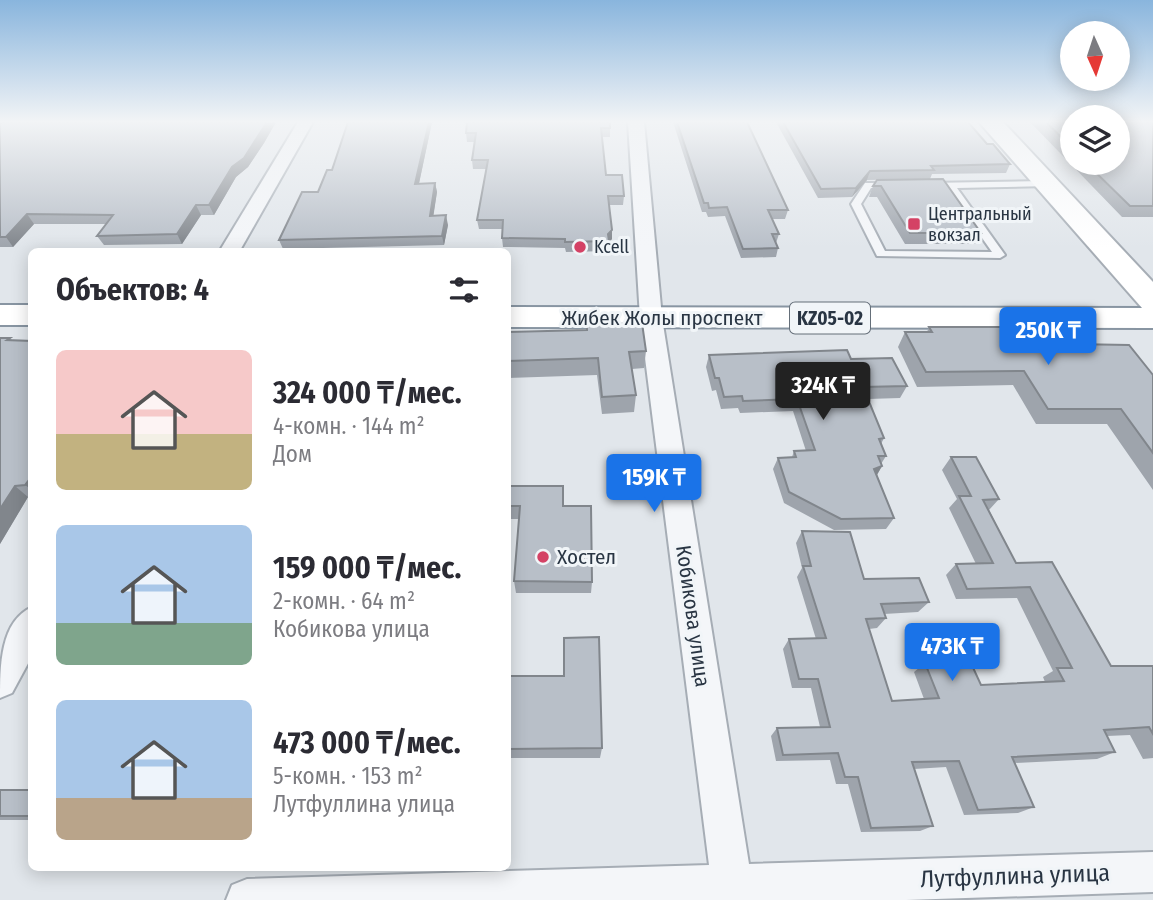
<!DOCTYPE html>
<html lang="ru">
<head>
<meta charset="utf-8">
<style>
	:root { --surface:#fff; --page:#f2f2f3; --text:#2b2b33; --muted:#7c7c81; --accent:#1a73e8 }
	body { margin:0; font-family:"Fira Sans Condensed",sans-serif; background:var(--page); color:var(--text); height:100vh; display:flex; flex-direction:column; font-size:26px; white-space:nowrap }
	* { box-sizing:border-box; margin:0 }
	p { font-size:23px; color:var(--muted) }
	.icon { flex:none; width:38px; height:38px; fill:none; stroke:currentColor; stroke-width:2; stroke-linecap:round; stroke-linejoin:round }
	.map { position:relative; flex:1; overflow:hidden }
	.side { position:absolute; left:28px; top:248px; width:483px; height:623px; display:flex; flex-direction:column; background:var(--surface); border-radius:10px; box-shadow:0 4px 18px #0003 }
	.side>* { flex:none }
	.needle { width:46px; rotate:177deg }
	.buttons { position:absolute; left:1060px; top:21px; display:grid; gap:14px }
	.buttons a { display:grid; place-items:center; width:70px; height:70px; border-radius:50%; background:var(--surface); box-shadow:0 4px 18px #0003; font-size:35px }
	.price { position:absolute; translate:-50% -60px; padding:0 16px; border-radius:7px; background:var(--accent); color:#fff; font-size:23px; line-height:46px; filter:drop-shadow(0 2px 4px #0008) }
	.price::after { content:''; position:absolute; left:50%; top:42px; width:21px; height:16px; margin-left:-10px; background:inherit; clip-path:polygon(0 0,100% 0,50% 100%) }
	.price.on { background:#222; color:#fff }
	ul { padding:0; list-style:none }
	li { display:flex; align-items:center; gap:21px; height:175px; padding:0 28px }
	li span { display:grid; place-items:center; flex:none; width:196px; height:140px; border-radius:10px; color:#555 }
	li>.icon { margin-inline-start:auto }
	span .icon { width:84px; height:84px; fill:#fffc; stroke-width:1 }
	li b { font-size:30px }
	h2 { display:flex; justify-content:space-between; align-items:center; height:84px; padding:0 28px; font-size:30px }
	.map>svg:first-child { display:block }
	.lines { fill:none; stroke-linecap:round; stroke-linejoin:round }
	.lane-casing { stroke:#a6adb5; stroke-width:4 }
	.street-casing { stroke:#a6adb5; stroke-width:4 }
	.secondary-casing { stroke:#a6adb5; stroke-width:4 }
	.highway-casing { stroke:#8895a2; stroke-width:4 }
	.lane { fill:#f4f6f9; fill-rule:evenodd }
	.street { fill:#f4f6f9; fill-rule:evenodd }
	.secondary { fill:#fff; fill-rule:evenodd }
	.highway { fill:#fff; fill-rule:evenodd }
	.wall { fill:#9ea4ac }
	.shaded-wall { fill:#81868c }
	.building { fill:#b8bfc8; stroke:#81868c; stroke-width:2 }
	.poi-dot { fill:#d44265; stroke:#f1f5f8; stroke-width:2.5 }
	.labels { text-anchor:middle; stroke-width:6; stroke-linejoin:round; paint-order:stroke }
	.far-poi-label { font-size:18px; fill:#293543; stroke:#f1f5f8; text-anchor:start }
	.shield { fill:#f1f5f8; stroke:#656f79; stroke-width:2 }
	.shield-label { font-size:19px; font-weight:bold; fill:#293543 }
	.street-label { font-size:21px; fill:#293543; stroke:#f1f5f8 }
	.poi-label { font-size:21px; fill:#293543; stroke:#f1f5f8; text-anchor:start }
	.near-street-label { font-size:24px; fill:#293543; stroke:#f1f5f8 }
</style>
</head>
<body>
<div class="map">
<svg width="1153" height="900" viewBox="0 0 1153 900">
	<rect width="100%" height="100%" fill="#e1e6eb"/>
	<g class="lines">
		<defs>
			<polygon id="lane" points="1046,181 1049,182 1049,186 957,188 1005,255 1000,258 877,256 851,204 865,183 894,183 894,187 871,188 861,204 885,251 992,252 947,188 929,188 924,185 926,183"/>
			<g id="street">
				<polygon points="298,122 313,122 239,252 219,252"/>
				<polygon points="628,122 644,122 662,318 749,864 1153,852 1153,892 906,900 226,900 232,885 247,879 709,865 640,318"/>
				<path d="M32,607V656L12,693L0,698C0,667 0,621 32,607Z"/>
			</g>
			<polygon id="secondary" points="979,122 1003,122 1153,282 1153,311 1142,308"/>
			<g id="highway">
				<rect x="0" y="305" width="32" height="20"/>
				<polygon points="508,307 1153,308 1153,328 508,327"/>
			</g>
		</defs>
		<!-- lane casing -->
		<use href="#lane" class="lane-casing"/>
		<!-- street casing -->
		<use href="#street" class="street-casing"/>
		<!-- secondary casing -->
		<use href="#secondary" class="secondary-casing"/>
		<!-- highway casing -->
		<use href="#highway" class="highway-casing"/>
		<!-- lane -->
		<use href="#lane" class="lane"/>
		<!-- street -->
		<use href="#street" class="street"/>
		<!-- secondary -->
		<use href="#secondary" class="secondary"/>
		<!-- highway -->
		<use href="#highway" class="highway"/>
	</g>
	<!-- wall -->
	<g class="wall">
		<polygon points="2,122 276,122 264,143 248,167 236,177 214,215 201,215 182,244 104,245 97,236 106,224 34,224 13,247 0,247 0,124"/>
		<polygon points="432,122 419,183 435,183 437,192 433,216 448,225 444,245 283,249 279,240 318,192 332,170"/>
		<polygon points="610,122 610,137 602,137 606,175 624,196 623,205 609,205 612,230 612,239 609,242 609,251 566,252 565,248 503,247 502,238 502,229 479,229 477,220 486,169 473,169 472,160 474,142 467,142 466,133"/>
		<polygon points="673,122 747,122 788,210 785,219 772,219 779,234 776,243 778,248 776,257 741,258 725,216 708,217 706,212 702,212"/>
		<polygon points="776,122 968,122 987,144 1010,164 1006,173 932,174 930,179 867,180 852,197 818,198"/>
		<polygon points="1030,122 1073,122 1073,163 1118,163 1153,122 1153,217 1122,217"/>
		<polygon points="943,179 981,233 975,244 905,244 877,197 869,197 873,186"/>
		<polygon points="929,327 1071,344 1153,375 1153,490 1107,424 1036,424 1013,385 917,387 898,347 905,332 927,332"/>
		<polygon points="508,332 646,351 644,368 632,369 636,395 634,412 602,414 597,375 508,378"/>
		<polygon points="0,338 10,338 12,340 32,341 32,497 28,497 0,544"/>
		<polygon points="709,355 851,359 907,386 900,398 868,399 884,438 881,444 886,456 881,464 882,466 877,475 894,518 886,529 834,530 784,503 773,469 778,458 792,457 794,451 806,451 793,411 740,413 738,408 721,409 716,390 712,391 706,367"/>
		<polygon points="951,457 999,499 989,510 1016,563 1111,666 1153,666 1153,758 1143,759 1130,735 1107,736 1115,752 1097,759 1014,763 1034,807 1018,813 964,815 946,767 914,769 933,826 920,831 861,832 848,784 836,784 830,760 776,761 771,736 777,728 820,727 811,688 792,688 783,649 789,639 816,639 797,577 802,568 796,543 802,531 864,579 929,602 918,612 884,614 886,618 877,628 869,629 892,701 924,699 914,672 925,663 981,685 1045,682 1043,677 1053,671 1017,598 956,599 946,575 956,564 976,564 949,508 957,499 942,470"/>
		<polygon points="508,486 563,506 592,582 591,593 516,593 514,581 519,519 508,519"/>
		<polygon points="508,676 602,748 600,758 508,758"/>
		<rect x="0" y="790" width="32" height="30"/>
	</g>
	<!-- shaded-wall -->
	<g class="shaded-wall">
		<polygon points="267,122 276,122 264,143 248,167 236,177 214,215 209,205 232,167"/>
		<polygon points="429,122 432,122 417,193 415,184"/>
		<polygon points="870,171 867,180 852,197 856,188"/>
		<polygon points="435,183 437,192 432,225 430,216"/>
		<polygon points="196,205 201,215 182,244 177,234"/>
		<polygon points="27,214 34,224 13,247 6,237"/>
		<polygon points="446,215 448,225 444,245 442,236"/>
		<polygon points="612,230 612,239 609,242 608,234"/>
		<polygon points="882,466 875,478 874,469"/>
		<polygon points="32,476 32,490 25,485"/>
		<polygon points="15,486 28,497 0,544 0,509"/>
	</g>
	<!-- building -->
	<g class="building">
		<polygon points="2,122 267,122 244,158 232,167 209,205 196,205 177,234 97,236 113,215 27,214 6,237 0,237 0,124"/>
		<polygon points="348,122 429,122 415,184 435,183 430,216 446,215 442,236 279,240 302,192 318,192 327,170 332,170"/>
		<polygon points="467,122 610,122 610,128 601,128 606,175 622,175 624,196 608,196 612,230 608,234 609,241 565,242 565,239 502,238 503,220 477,220 488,160 472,160 476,133 466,133"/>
		<polygon points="677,122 747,122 788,210 768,210 779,234 772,234 778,248 743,249 727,207 709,208 708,203 704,203"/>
		<polygon points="783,122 968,122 987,144 993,144 1010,164 931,166 934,170 870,171 856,188 821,189"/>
		<polygon points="1046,122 1073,122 1073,149"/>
		<polygon points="1118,122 1153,122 1153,206 1130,206 1086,163 1118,163"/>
		<polygon points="943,179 981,233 910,233 881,186 873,186 877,180"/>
		<polygon points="642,323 646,351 629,352 636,395 602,397 598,358 508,361 508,332 587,330 587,325"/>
		<polygon points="929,327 1059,327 1071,344 1129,345 1153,375 1153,453 1121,409 1048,409 1024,371 926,372 905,332 932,332"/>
		<polygon points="0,338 10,338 7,340 32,341 32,476 25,485 15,486 0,509"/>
		<polygon points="847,350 851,359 892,358 907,386 863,387 884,438 879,439 886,456 878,456 882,466 874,469 894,518 841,519 789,492 778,458 796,457 794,451 815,450 797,399 743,401 742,396 724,397 719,378 715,378 709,355"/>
		<polygon points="951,457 976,457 999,499 983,500 1016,563 1052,562 1111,666 1153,666 1153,734 1149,727 1104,730 1115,752 1012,757 1034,807 978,810 959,761 912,762 933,826 871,828 858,777 845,777 838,753 783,755 777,728 830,727 818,679 799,679 789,639 826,638 803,566 811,566 802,531 850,532 864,579 919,578 929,602 881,604 886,618 866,619 892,701 939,698 925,663 970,661 981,685 1064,681 1057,668 1072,668 1030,587 967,589 956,564 993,563 959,496 971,496"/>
		<polygon points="508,486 563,486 563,506 591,506 592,582 514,581 520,506 508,506"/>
		<polygon points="599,637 602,748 508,749 508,676 564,676 564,638"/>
		<rect x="0" y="790" width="32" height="26"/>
	</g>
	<!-- sky -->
	<linearGradient id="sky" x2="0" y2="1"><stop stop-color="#89b5dd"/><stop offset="0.49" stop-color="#f2f4f6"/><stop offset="1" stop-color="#f2f4f6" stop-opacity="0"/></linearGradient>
	<rect width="1153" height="248" fill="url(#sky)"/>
	<!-- markers -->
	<g class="poi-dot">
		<rect x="907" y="217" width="14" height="14" rx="3.5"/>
		<circle cx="580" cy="247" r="7"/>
		<circle cx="543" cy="557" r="7"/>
	</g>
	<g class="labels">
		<!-- far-poi labels -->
		<g class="far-poi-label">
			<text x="928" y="220">Центральный<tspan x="928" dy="21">вокзал</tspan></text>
			<text x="594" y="253">Kcell</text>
		</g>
		<!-- shield labels -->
		<rect class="shield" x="790" y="302.5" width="80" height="31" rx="5"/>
		<g class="shield-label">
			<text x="830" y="325">KZ05-02</text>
		</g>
		<!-- street labels -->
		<g class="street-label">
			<text x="662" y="325">Жибек Жолы проспект</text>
			<text transform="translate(693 616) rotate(82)" y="7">Кобикова улица</text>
		</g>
		<!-- poi labels -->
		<g class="poi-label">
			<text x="557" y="564">Хостел</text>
		</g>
		<!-- near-street labels -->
		<g class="near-street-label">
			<text transform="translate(1015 876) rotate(-2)" y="8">Лутфуллина улица</text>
		</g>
	</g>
</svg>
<div class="buttons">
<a><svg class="needle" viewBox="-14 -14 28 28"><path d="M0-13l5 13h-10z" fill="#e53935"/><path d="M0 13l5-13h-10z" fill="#7c7c81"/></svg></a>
<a><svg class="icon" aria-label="layers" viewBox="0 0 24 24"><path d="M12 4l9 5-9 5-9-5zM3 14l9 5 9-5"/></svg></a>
</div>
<b class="price" style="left:1048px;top:367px">250K ₸</b>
<b class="price on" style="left:823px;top:422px">324K ₸</b>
<b class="price" style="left:654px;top:514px">159K ₸</b>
<b class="price" style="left:952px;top:683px">473K ₸</b>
<section class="side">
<h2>Объектов: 4<svg class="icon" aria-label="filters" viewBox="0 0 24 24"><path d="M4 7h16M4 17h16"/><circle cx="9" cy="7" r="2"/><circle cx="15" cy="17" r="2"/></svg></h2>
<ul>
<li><span style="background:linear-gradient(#f6c9c9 60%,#c2b280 0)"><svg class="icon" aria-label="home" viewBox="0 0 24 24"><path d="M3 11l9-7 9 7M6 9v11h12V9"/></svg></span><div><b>324 000 ₸/мес.</b><p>4-комн. · 144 m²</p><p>Дом</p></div></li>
<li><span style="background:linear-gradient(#a9c7e8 70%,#7fa58c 0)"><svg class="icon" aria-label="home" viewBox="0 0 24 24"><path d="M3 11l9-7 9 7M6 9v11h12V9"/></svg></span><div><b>159 000 ₸/мес.</b><p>2-комн. · 64 m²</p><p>Кобикова улица</p></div></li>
<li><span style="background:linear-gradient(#a9c7e8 70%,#b9a48a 0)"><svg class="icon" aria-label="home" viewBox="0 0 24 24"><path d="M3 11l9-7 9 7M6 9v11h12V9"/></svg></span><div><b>473 000 ₸/мес.</b><p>5-комн. · 153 m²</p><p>Лутфуллина улица</p></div></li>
</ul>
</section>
</div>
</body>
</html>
